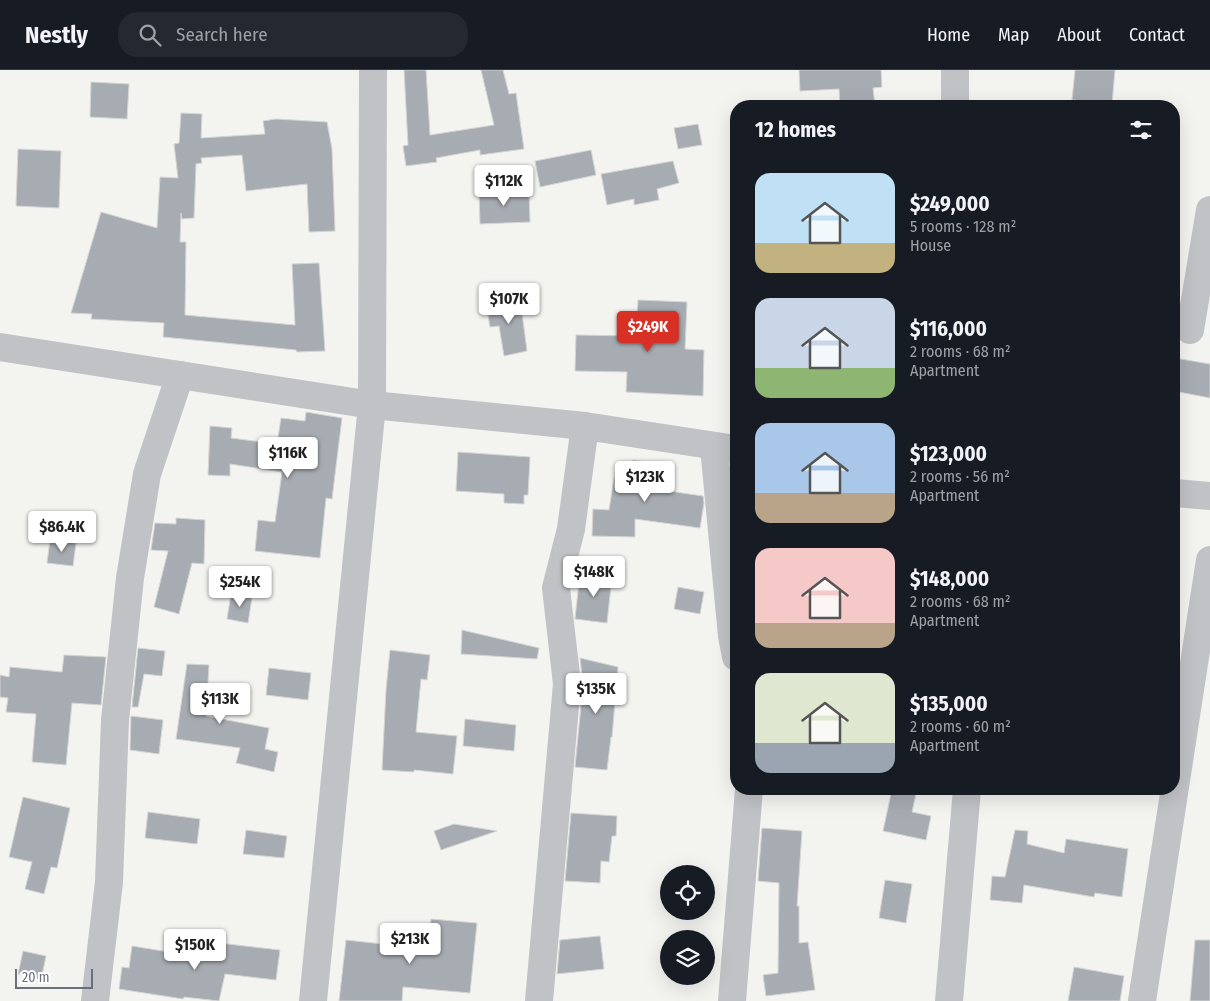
<!DOCTYPE html>
<html lang="en">
<head>
<meta charset="utf-8">
<style>
	:root { --surface:#171b24; --page:#242831; --text:#f1f3f6; --muted:#9ea1a6; --line:#363941; --accent:#d93025 }
	body { margin:0; font-family:"Fira Sans Condensed",sans-serif; background:var(--page); color:var(--text); height:100vh; display:flex; flex-direction:column; font-size:19px; white-space:nowrap }
	* { box-sizing:border-box; margin:0 }
	p { font-size:16px; color:var(--muted) }
	.icon { flex:none; width:28px; height:28px; fill:none; stroke:currentColor; stroke-width:2; stroke-linecap:round; stroke-linejoin:round }
	.map { position:relative; flex:1; overflow:hidden }
	.sheet { position:absolute; left:730px; top:30px; width:450px; height:695px; display:flex; flex-direction:column; background:var(--surface); border-radius:20px; box-shadow:0 5px 20px #0002 }
	.sheet>* { flex:none }
	.fabs { position:absolute; left:660px; top:795px; display:grid; gap:10px }
	.fabs a { display:grid; place-items:center; width:55px; height:55px; border-radius:50%; background:var(--surface); box-shadow:0 5px 20px #0002; font-size:25px }
	.scale { position:absolute; left:15px; bottom:12px; width:78px; box-sizing:border-box; padding-left:5px; border:2px solid #66717e; border-top:0; font-size:14px; line-height:18px; white-space:nowrap; color:#66717e; -webkit-text-stroke:4px #fff; paint-order:stroke }
	.price { position:absolute; translate:-50% -42px; padding:0 11px; border-radius:5px; background:#fff; color:#222; font-size:16px; line-height:32px; filter:drop-shadow(0 1px 2px #0008) }
	.price::after { content:''; position:absolute; left:50%; top:30px; width:15px; height:11px; margin-left:-8px; background:inherit; clip-path:polygon(0 0,100% 0,50% 100%) }
	.price.active { background:var(--accent); color:#fff }
	ul { padding:0; list-style:none }
	li { display:flex; align-items:center; gap:15px; height:125px; padding:0 25px }
	li span { display:grid; place-items:center; flex:none; width:140px; height:100px; border-radius:15px; color:#555 }
	li>.icon { margin-inline-start:auto }
	span .icon { width:60px; height:60px; fill:#fffc; stroke-width:1 }
	li b { font-size:21px }
	h2 { display:flex; justify-content:space-between; align-items:center; height:60px; padding:0 25px; font-size:21px }
	header { display:flex; align-items:center; gap:30px; box-sizing:border-box; height:70px; padding:0 25px; background:var(--surface); border-bottom:1px solid var(--line) }
	header strong { font-size:24px }
	nav { display:flex; gap:28px; margin-inline-start:auto; font-size:18px }
	.search { width:350px; height:45px; background:var(--page); display:flex; align-items:center; gap:12px; box-sizing:border-box; padding:0 18px; border-radius:20px; color:var(--muted); font-size:19px }
	.map>svg:first-child { display:block }
	.building { fill:#a6acb2; stroke:#d5d5d3 }
	.lines { fill:none; stroke-linecap:round; stroke-linejoin:round }
	.minor { stroke:#c0c2c5; stroke-width:28 }
</style>
</head>
<body>
<header>
<strong>Nestly</strong>
<div class="search"><svg class="icon" aria-label="search" viewBox="0 0 24 24"><circle cx="10" cy="10" r="6"/><path d="M15 15l6 6"/></svg>Search here</div>
<nav><a>Home</a><a>Map</a><a>About</a><a>Contact</a></nav>
</header>
<div class="map">
<svg width="1210" height="931" viewBox="0 0 1210 931">
	<rect width="100%" height="100%" fill="#f3f4f0"/>
	<!-- building -->
	<g class="building">
		<polygon points="404,0 426,0 430,65 494,55 481,0 503,0 509,24 516,23 524,79 480,85 480,80 436,88 437,92 406,96 403,76 408,75"/>
		<polygon points="799,0 881,0 882,17 873,18 875,36 840,36 839,19 800,21"/>
		<polygon points="1075,0 1115,0 1112,34 1072,30"/>
		<polygon points="91,12 129,14 127,49 90,47"/>
		<polygon points="181,43 202,44 201,68 265,64 263,51 276,49 327,52 332,79 335,161 309,162 307,114 246,121 242,85 201,88 202,93 196,94 194,148 182,149 181,143 180,172 186,172 185,245 295,255 292,194 319,193 325,281 297,282 296,280 163,267 164,253 91,249 92,244 71,243 101,142 157,158 160,107 178,108 174,74 179,73"/>
		<polygon points="698,54 702,75 678,79 674,58"/>
		<polygon points="18,79 61,81 59,138 16,136"/>
		<polygon points="591,80 596,105 540,117 535,91"/>
		<polygon points="673,91 679,113 657,119 659,130 634,135 634,129 607,135 601,104"/>
		<polygon points="529,121 530,152 480,154 479,123"/>
		<polygon points="520,228 527,281 504,286 499,256 490,257 486,233"/>
		<polygon points="638,230 687,232 685,279 704,280 703,326 626,322 627,302 575,301 576,265 636,266"/>
		<polygon points="1175,288 1210,294 1210,328 1174,321"/>
		<polygon points="306,342 342,348 332,429 326,428 320,488 255,481 258,450 275,452 282,402 230,394 230,406 208,405 210,356 232,358 231,368 277,374 281,348 305,351"/>
		<polygon points="458,382 530,387 528,425 524,425 524,434 504,433 504,424 456,421"/>
		<polygon points="633,390 653,393 653,398 664,400 661,420 703,426 704,433 700,458 635,449 635,467 592,466 593,439 609,440 615,402 626,404 627,394 633,395"/>
		<polygon points="176,448 205,450 204,494 192,493 179,544 154,537 168,481 151,480 155,453 176,454"/>
		<polygon points="50,470 76,473 73,496 47,493"/>
		<polygon points="580,503 612,507 607,553 575,549"/>
		<polygon points="678,517 704,522 700,544 674,539"/>
		<polygon points="231,524 252,528 248,553 227,549"/>
		<polygon points="462,560 539,578 537,589 461,584"/>
		<polygon points="138,578 165,581 162,606 144,604 138,637 132,637"/>
		<polygon points="390,580 430,585 427,610 421,609 416,662 457,666 453,704 414,700 414,702 382,700 386,620"/>
		<polygon points="64,585 106,587 101,635 72,633 66,695 32,692 36,644 6,642 8,628 0,627 0,605 9,607 10,597 62,602"/>
		<polygon points="580,588 618,597 612,667 611,667 607,700 575,697 583,615"/>
		<polygon points="187,594 209,595 206,646 269,658 265,679 278,682 274,702 236,693 240,678 176,669"/>
		<polygon points="269,598 311,603 308,630 266,625"/>
		<polygon points="131,646 163,650 159,684 130,680"/>
		<polygon points="465,649 516,655 514,681 463,676"/>
		<polygon points="892,719 917,719 912,742 931,746 926,770 883,761"/>
		<polygon points="23,727 70,738 57,798 51,797 44,824 25,819 32,792 9,787"/>
		<polygon points="148,742 200,749 197,774 145,768"/>
		<polygon points="571,743 617,746 616,766 612,766 609,792 601,791 600,813 565,811"/>
		<polygon points="454,754 497,761 441,780 434,761"/>
		<polygon points="762,758 802,761 797,836 799,836 799,873 808,872 815,920 766,926 763,905 778,903 779,813 758,811"/>
		<polygon points="246,760 287,766 284,788 243,784"/>
		<polygon points="1015,760 1028,761 1027,774 1064,783 1066,769 1128,779 1122,827 1095,823 1094,827 1024,815 1022,833 990,830 992,806 1005,807"/>
		<polygon points="885,810 912,814 906,853 879,848"/>
		<polygon points="431,849 477,853 470,923 403,917 402,931 339,931 346,870 428,879"/>
		<polygon points="600,866 604,899 557,904 560,870"/>
		<polygon points="1195,870 1210,870 1210,931 1190,931"/>
		<polygon points="219,873 280,880 276,910 225,904 219,931 184,927 183,929 119,919 122,897 129,898 132,876 218,890"/>
		<polygon points="23,881 46,886 41,910 18,904"/>
		<polygon points="1074,897 1124,906 1120,931 1068,931"/>
	</g>
	<g class="lines">
		<!-- minor -->
		<g class="minor">
			<polyline points="955,36 955,0"/>
			<polyline points="1190,260 1210,140"/>
			<polyline points="0,277 372,335 585,356 736,379"/>
			<polyline points="714,377 732,566 736,587"/>
			<polyline points="1174,423 1210,426"/>
			<polyline points="95,931 109,812 115,650 130,508 147,404 180,305"/>
			<polyline points="313,931 372,335 373,0"/>
			<polyline points="539,931 567,614 556,518 571,459 585,356"/>
			<polyline points="732,931 749,719"/>
			<polyline points="949,931 967,719"/>
			<polyline points="1142,931 1210,490"/>
		</g>
	</g>
</svg>
<div class="fabs">
<a><svg class="icon" aria-label="locate" viewBox="0 0 24 24"><circle cx="12" cy="12" r="6"/><path d="M12 2v4M12 18v4M2 12h4M18 12h4"/></svg></a>
<a><svg class="icon" aria-label="layers" viewBox="0 0 24 24"><path d="M12 4l9 5-9 5-9-5zM3 14l9 5 9-5"/></svg></a>
</div>
<div class="scale">20 m</div>
<b class="price" style="left:504px;top:137px">$112K</b>
<b class="price" style="left:509px;top:255px">$107K</b>
<b class="price active" style="left:648px;top:283px">$249K</b>
<b class="price" style="left:288px;top:409px">$116K</b>
<b class="price" style="left:645px;top:433px">$123K</b>
<b class="price" style="left:62px;top:483px">$86.4K</b>
<b class="price" style="left:594px;top:528px">$148K</b>
<b class="price" style="left:240px;top:538px">$254K</b>
<b class="price" style="left:596px;top:645px">$135K</b>
<b class="price" style="left:220px;top:655px">$113K</b>
<b class="price" style="left:410px;top:895px">$213K</b>
<b class="price" style="left:195px;top:901px">$150K</b>
<section class="sheet">
<h2>12 homes<svg class="icon" aria-label="filters" viewBox="0 0 24 24"><path d="M4 7h16M4 17h16"/><circle cx="9" cy="7" r="2"/><circle cx="15" cy="17" r="2"/></svg></h2>
<ul>
<li><span style="background:linear-gradient(#bfe0f5 70%,#c2b280 0)"><svg class="icon" aria-label="home" viewBox="0 0 24 24"><path d="M3 11l9-7 9 7M6 9v11h12V9"/></svg></span><div><b>$249,000</b><p>5 rooms · 128 m²</p><p>House</p></div></li>
<li><span style="background:linear-gradient(#c9d6e8 70%,#8fb573 0)"><svg class="icon" aria-label="home" viewBox="0 0 24 24"><path d="M3 11l9-7 9 7M6 9v11h12V9"/></svg></span><div><b>$116,000</b><p>2 rooms · 68 m²</p><p>Apartment</p></div></li>
<li><span style="background:linear-gradient(#a9c7e8 70%,#b9a48a 0)"><svg class="icon" aria-label="home" viewBox="0 0 24 24"><path d="M3 11l9-7 9 7M6 9v11h12V9"/></svg></span><div><b>$123,000</b><p>2 rooms · 56 m²</p><p>Apartment</p></div></li>
<li><span style="background:linear-gradient(#f6c9c9 75%,#b9a48a 0)"><svg class="icon" aria-label="home" viewBox="0 0 24 24"><path d="M3 11l9-7 9 7M6 9v11h12V9"/></svg></span><div><b>$148,000</b><p>2 rooms · 68 m²</p><p>Apartment</p></div></li>
<li><span style="background:linear-gradient(#dfe7d0 70%,#9aa5b1 0)"><svg class="icon" aria-label="home" viewBox="0 0 24 24"><path d="M3 11l9-7 9 7M6 9v11h12V9"/></svg></span><div><b>$135,000</b><p>2 rooms · 60 m²</p><p>Apartment</p></div></li>
</ul>
</section>
</div>
</body>
</html>
